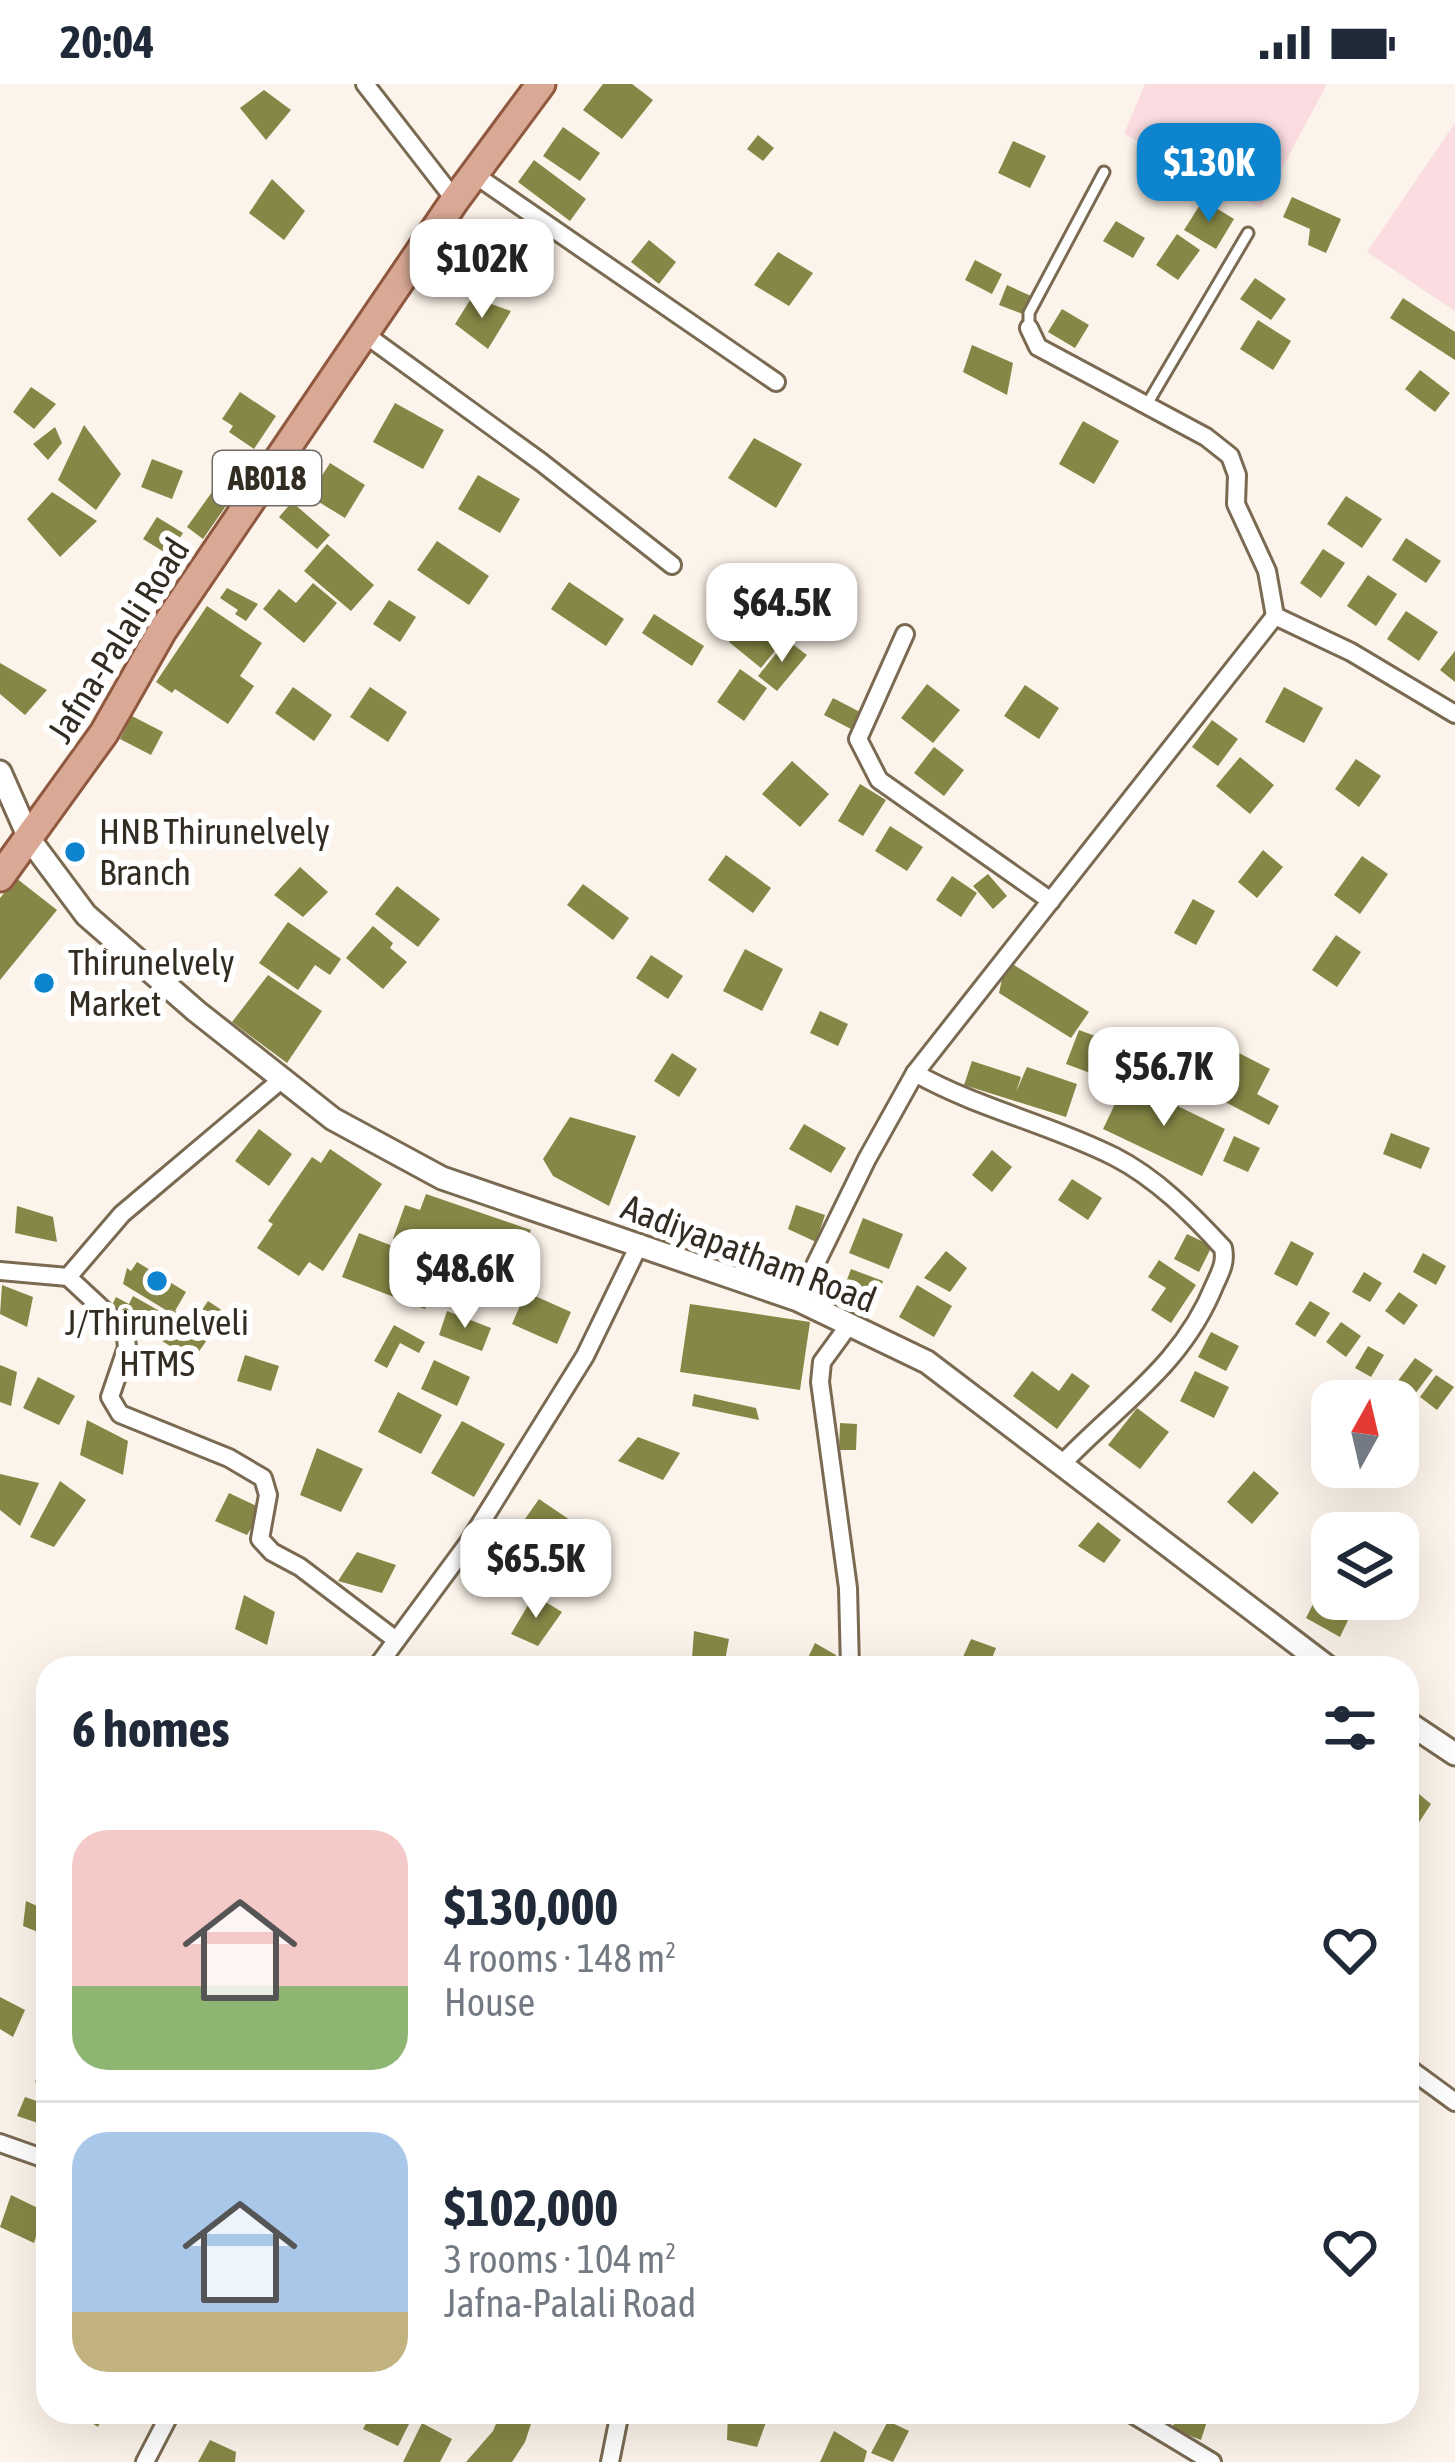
<!DOCTYPE html>
<html lang="en">
<head>
<meta charset="utf-8">
<style>
	:root { --surface:#fff; --page:#f6f6f7; --text:#1f2937; --muted:#747a83; --line:#e0e1e3; --accent:#0d84cd }
	body { margin:0; font-family:"Asap Condensed",sans-serif; background:var(--page); color:var(--text); height:100vh; display:flex; flex-direction:column; font-size:45px; white-space:nowrap }
	* { box-sizing:border-box; margin:0 }
	p { font-size:39px; color:var(--muted) }
	.icon { flex:none; width:66px; height:66px; fill:none; stroke:currentColor; stroke-width:2; stroke-linecap:round; stroke-linejoin:round }
	.map { position:relative; flex:1; overflow:hidden }
	.details { position:absolute; left:36px; top:1572px; width:1383px; height:768px; display:flex; flex-direction:column; background:var(--surface); border-radius:36px; box-shadow:0 12px 48px #0002 }
	.details>* { flex:none }
	.needle { width:78px; rotate:8deg }
	.buttons { position:absolute; left:1311px; top:1296px; display:grid; gap:24px }
	.buttons a { display:grid; place-items:center; width:108px; height:108px; border-radius:24px; background:var(--surface); box-shadow:0 12px 48px #0002; font-size:60px }
	.price { position:absolute; translate:-50% -102px; padding:0 27px; border-radius:24px; background:#fff; color:#222; font-size:39px; line-height:78px; filter:drop-shadow(0 3px 6px #0008) }
	.price::after { content:''; position:absolute; left:50%; top:72px; width:36px; height:27px; margin-left:-18px; background:inherit; clip-path:polygon(0 0,100% 0,50% 100%) }
	.price.current { background:var(--accent); color:#fff }
	ul { padding:0; list-style:none }
	li { display:flex; align-items:center; gap:36px; height:300px; padding:0 36px }
	li+li { border-top:3px solid var(--line) }
	li span { display:grid; place-items:center; flex:none; width:336px; height:240px; border-radius:36px; color:#555 }
	li>.icon { margin-inline-start:auto }
	span .icon { width:144px; height:144px; fill:#fffc; stroke-width:1 }
	li b { font-size:51px }
	h2 { display:flex; justify-content:space-between; align-items:center; height:144px; padding:0 36px; font-size:51px }
	.status { display:flex; justify-content:space-between; align-items:center; height:84px; padding:0 60px; background:var(--surface); direction:ltr }
	.status svg { height:33px; fill:currentColor }
	.map>svg:first-child { display:block }
	.green { fill:#fbdde1 }
	.building { fill:#868746 }
	.lines { fill:none; stroke-linecap:round; stroke-linejoin:round }
	.service-casing { stroke:#7a6a52; stroke-width:15 }
	.minor-casing { stroke:#7a6a52; stroke-width:22 }
	.tertiary-casing { stroke:#7a6a52; stroke-width:27 }
	.primary-casing { stroke:#8f583f; stroke-width:33 }
	.service { stroke:#fff; stroke-width:9 }
	.minor { stroke:#fff; stroke-width:16 }
	.tertiary { stroke:#fff; stroke-width:21 }
	.primary { stroke:#d9a995; stroke-width:27 }
	.poi-dot { fill:#0d84cd; stroke:#fff; stroke-width:4.5 }
	.labels { text-anchor:middle; stroke-width:12; stroke-linejoin:round; paint-order:stroke }
	.shield { fill:#fff; stroke:#706b64; stroke-width:3 }
	.shield-label { font-size:33px; font-weight:bold; fill:#332c22 }
	.street-label { font-size:36px; fill:#332c22; stroke:#fff }
	.poi-label { font-size:36px; fill:#332c22; stroke:#fff; text-anchor:start }
</style>
</head>
<body>
<div class="status"><b>20:04</b><svg viewBox="0 0 49 12"><path d="M0 12V9h3v3zM5 12V6h3v6zM10 12V3h3v9zM15 12V0h3v12zM26 1h20v11H26zM47 4h2v5h-2z"/></svg></div>
<div class="map">
<svg width="1455" height="2378" viewBox="0 0 1455 2378">
	<rect width="100%" height="100%" fill="#fcf4ea"/>
	<!-- green -->
	<g class="green">
		<polygon points="1145,0 1327,0 1261,124 1124,50"/>
		<polygon points="1455,39 1455,227 1367,168"/>
	</g>
	<!-- building -->
	<g class="building">
		<polygon points="603,0 632,0 653,16 622,55 583,26"/>
		<polygon points="264,6 291,26 266,56 240,24"/>
		<polygon points="563,43 600,69 580,97 543,72"/>
		<polygon points="758,51 774,64 763,77 747,65"/>
		<polygon points="1013,57 1046,72 1030,104 998,89"/>
		<polygon points="534,76 586,115 570,137 518,98"/>
		<polygon points="272,95 305,127 284,156 249,129"/>
		<polygon points="1292,113 1341,135 1326,169 1308,161 1310,145 1283,133"/>
		<polygon points="1203,116 1234,135 1216,165 1184,146"/>
		<polygon points="1116,137 1145,154 1133,174 1103,157"/>
		<polygon points="1177,150 1200,166 1178,196 1156,181"/>
		<polygon points="649,156 676,178 659,200 631,178"/>
		<polygon points="778,168 813,189 789,222 754,201"/>
		<polygon points="975,176 1002,190 992,210 965,196"/>
		<polygon points="1255,194 1286,215 1271,236 1240,215"/>
		<polygon points="1007,201 1031,212 1023,230 999,221"/>
		<polygon points="472,213 511,227 488,265 455,240"/>
		<polygon points="1403,214 1455,248 1455,276 1390,234"/>
		<polygon points="1062,225 1089,241 1075,264 1048,248"/>
		<polygon points="1258,236 1291,257 1273,286 1240,265"/>
		<polygon points="972,261 1013,279 1007,311 963,288"/>
		<polygon points="1420,286 1450,309 1435,328 1405,305"/>
		<polygon points="31,303 56,320 34,345 13,328"/>
		<polygon points="240,308 276,332 254,365 229,348 233,342 222,335"/>
		<polygon points="395,319 444,346 423,385 373,358"/>
		<polygon points="1083,337 1119,357 1094,400 1059,380"/>
		<polygon points="84,341 121,390 96,426 58,396"/>
		<polygon points="55,343 62,359 48,376 33,360"/>
		<polygon points="754,354 802,380 776,424 728,394"/>
		<polygon points="152,375 183,387 172,415 141,403"/>
		<polygon points="330,379 365,401 345,434 309,412"/>
		<polygon points="478,391 520,415 500,449 458,425"/>
		<polygon points="52,408 97,437 60,473 27,435"/>
		<polygon points="212,408 228,419 203,455 187,443"/>
		<polygon points="1346,412 1382,435 1362,464 1327,440"/>
		<polygon points="292,418 330,451 317,465 279,433"/>
		<polygon points="157,433 183,449 169,471 143,455"/>
		<polygon points="1406,454 1441,477 1426,499 1392,476"/>
		<polygon points="437,457 489,492 469,521 417,486"/>
		<polygon points="327,460 374,501 351,527 304,487"/>
		<polygon points="1323,465 1345,479 1321,514 1300,499"/>
		<polygon points="1368,491 1397,510 1376,542 1347,522"/>
		<polygon points="569,498 624,535 606,562 551,525"/>
		<polygon points="313,499 337,519 304,559 263,525 279,505 296,519"/>
		<polygon points="227,504 258,520 246,537 235,530 238,526 220,514"/>
		<polygon points="389,516 416,533 400,558 373,540"/>
		<polygon points="207,522 262,559 240,592 254,602 228,640 175,605 172,609 156,598"/>
		<polygon points="1406,527 1438,548 1419,577 1387,555"/>
		<polygon points="654,530 704,562 692,582 642,549"/>
		<polygon points="750,532 782,558 761,584 729,558"/>
		<polygon points="787,556 807,571 777,607 758,592"/>
		<polygon points="1455,567 1455,598 1440,586"/>
		<polygon points="0,579 47,606 25,631 0,610"/>
		<polygon points="740,585 767,604 744,637 717,618"/>
		<polygon points="927,600 960,626 933,659 901,634"/>
		<polygon points="1025,601 1059,624 1039,655 1004,632"/>
		<polygon points="293,603 332,631 314,657 275,629"/>
		<polygon points="370,603 407,628 388,658 350,633"/>
		<polygon points="1284,603 1323,624 1304,659 1265,638"/>
		<polygon points="833,614 860,628 851,645 824,631"/>
		<polygon points="132,632 163,648 151,671 120,655"/>
		<polygon points="1212,636 1238,655 1218,682 1192,663"/>
		<polygon points="934,663 964,686 944,712 914,689"/>
		<polygon points="1240,673 1274,701 1250,730 1216,702"/>
		<polygon points="1356,675 1381,692 1359,723 1335,705"/>
		<polygon points="792,677 829,710 800,743 762,710"/>
		<polygon points="860,700 886,716 863,752 838,737"/>
		<polygon points="890,742 923,763 907,787 875,767"/>
		<polygon points="1263,766 1283,783 1257,814 1238,798"/>
		<polygon points="726,771 771,804 753,829 708,796"/>
		<polygon points="1362,772 1388,790 1360,830 1334,811"/>
		<polygon points="300,783 328,808 303,833 274,811"/>
		<polygon points="988,790 1007,812 993,825 973,802"/>
		<polygon points="952,792 977,809 961,833 936,816"/>
		<polygon points="16,794 57,826 0,896 0,814"/>
		<polygon points="583,800 629,834 613,856 567,821"/>
		<polygon points="397,802 440,835 418,863 375,830"/>
		<polygon points="1193,815 1215,827 1196,861 1174,849"/>
		<polygon points="288,838 341,875 330,891 315,881 298,906 259,879"/>
		<polygon points="373,842 393,859 390,864 407,878 383,905 346,874"/>
		<polygon points="1336,851 1361,868 1337,903 1312,886"/>
		<polygon points="745,865 783,885 762,927 723,907"/>
		<polygon points="651,871 683,892 668,915 636,894"/>
		<polygon points="1006,876 1089,928 1071,954 999,909"/>
		<polygon points="268,891 322,927 287,979 232,938"/>
		<polygon points="820,927 848,940 838,962 810,949"/>
		<polygon points="1079,946 1114,959 1101,993 1066,980"/>
		<polygon points="1233,966 1270,985 1257,1010 1279,1022 1269,1041 1210,1010"/>
		<polygon points="672,969 697,985 679,1013 654,997"/>
		<polygon points="972,977 1021,993 1016,1008 1027,983 1077,1000 1066,1033 964,1001"/>
		<polygon points="1178,977 1201,989 1190,1013 1166,1001"/>
		<polygon points="1126,997 1225,1045 1202,1092 1103,1045"/>
		<polygon points="570,1033 636,1052 609,1122 553,1092 543,1075"/>
		<polygon points="804,1040 846,1064 831,1089 789,1065"/>
		<polygon points="259,1045 292,1070 269,1102 235,1077"/>
		<polygon points="1391,1049 1430,1064 1421,1085 1383,1070"/>
		<polygon points="1234,1052 1260,1064 1248,1088 1223,1077"/>
		<polygon points="330,1065 382,1100 323,1187 309,1178 299,1192 257,1164 273,1140 268,1137 312,1073 321,1079"/>
		<polygon points="992,1066 1012,1083 992,1108 972,1091"/>
		<polygon points="1072,1095 1102,1114 1088,1136 1058,1116"/>
		<polygon points="426,1110 531,1146 524,1164 502,1156 491,1189 393,1155 405,1121 420,1126"/>
		<polygon points="796,1121 825,1131 816,1158 788,1145"/>
		<polygon points="17,1122 53,1133 57,1158 15,1149"/>
		<polygon points="863,1134 903,1150 889,1185 849,1169"/>
		<polygon points="359,1149 442,1181 425,1225 342,1193"/>
		<polygon points="1187,1150 1212,1162 1199,1188 1174,1175"/>
		<polygon points="1291,1157 1314,1169 1297,1202 1274,1190"/>
		<polygon points="946,1167 967,1184 950,1208 924,1194"/>
		<polygon points="1423,1169 1446,1182 1436,1201 1413,1188"/>
		<polygon points="1159,1176 1196,1201 1171,1239 1151,1226 1166,1204 1148,1193"/>
		<polygon points="137,1178 186,1208 175,1227 193,1239 208,1217 226,1229 193,1276 110,1225 116,1213 129,1220 133,1212 172,1234 174,1231 123,1200 127,1184 131,1187"/>
		<polygon points="851,1185 883,1197 875,1221 842,1209"/>
		<polygon points="1364,1188 1382,1199 1370,1218 1352,1208"/>
		<polygon points="2,1201 33,1213 27,1243 0,1230"/>
		<polygon points="917,1201 952,1222 934,1253 899,1233"/>
		<polygon points="526,1208 571,1228 557,1260 512,1240"/>
		<polygon points="1399,1208 1418,1221 1404,1241 1385,1227"/>
		<polygon points="1310,1217 1330,1229 1315,1253 1295,1240"/>
		<polygon points="690,1220 810,1238 800,1306 680,1288"/>
		<polygon points="447,1227 491,1244 482,1267 439,1251"/>
		<polygon points="1341,1238 1361,1252 1346,1273 1326,1258"/>
		<polygon points="394,1241 425,1258 419,1269 400,1259 387,1284 374,1277"/>
		<polygon points="1211,1248 1239,1262 1226,1287 1198,1273"/>
		<polygon points="1368,1262 1384,1271 1371,1293 1355,1284"/>
		<polygon points="245,1271 279,1282 271,1307 237,1297"/>
		<polygon points="1415,1274 1433,1286 1415,1310 1397,1298"/>
		<polygon points="434,1276 470,1293 457,1322 421,1305"/>
		<polygon points="0,1281 17,1288 11,1322 0,1318"/>
		<polygon points="1032,1287 1059,1307 1072,1289 1090,1302 1057,1345 1013,1312"/>
		<polygon points="1195,1287 1229,1303 1214,1334 1180,1317"/>
		<polygon points="1436,1291 1454,1303 1437,1326 1420,1313"/>
		<polygon points="38,1293 75,1312 59,1341 23,1324"/>
		<polygon points="398,1308 442,1331 421,1370 378,1348"/>
		<polygon points="694,1310 756,1324 759,1336 692,1322"/>
		<polygon points="1137,1324 1169,1348 1140,1385 1108,1361"/>
		<polygon points="87,1336 128,1357 123,1391 80,1371"/>
		<polygon points="462,1337 505,1360 474,1413 431,1389"/>
		<polygon points="840,1339 857,1340 856,1366 839,1366"/>
		<polygon points="638,1353 680,1369 663,1396 618,1377"/>
		<polygon points="317,1364 363,1385 341,1428 300,1411"/>
		<polygon points="1254,1387 1279,1409 1252,1440 1227,1418"/>
		<polygon points="0,1390 39,1399 20,1442 0,1426"/>
		<polygon points="60,1397 86,1416 54,1463 30,1453"/>
		<polygon points="229,1409 263,1425 247,1451 215,1437"/>
		<polygon points="539,1415 570,1436 547,1471 513,1452"/>
		<polygon points="1098,1438 1121,1456 1104,1479 1078,1462"/>
		<polygon points="585,1451 610,1463 604,1488 581,1471"/>
		<polygon points="357,1468 396,1481 382,1509 338,1497"/>
		<polygon points="244,1511 275,1528 267,1561 235,1545"/>
		<polygon points="534,1511 562,1528 538,1562 511,1550"/>
		<polygon points="1315,1516 1349,1534 1340,1553 1306,1534"/>
		<polygon points="694,1547 729,1555 724,1582 692,1574"/>
		<polygon points="971,1555 996,1564 988,1584 958,1584"/>
		<polygon points="815,1559 836,1571 831,1584 803,1584"/>
		<polygon points="1407,1700 1431,1720 1416,1743 1407,1737"/>
		<polygon points="26,1817 48,1827 48,1852 23,1842"/>
		<polygon points="0,1913 25,1926 13,1953 0,1945"/>
		<polygon points="44,1976 48,1978 48,2004 35,1998"/>
		<polygon points="25,2013 45,2020 38,2039 17,2032"/>
		<polygon points="11,2111 44,2127 34,2159 0,2143"/>
		<polygon points="75,2328 105,2328 98,2343"/>
		<polygon points="372,2328 415,2328 398,2362 363,2345"/>
		<polygon points="501,2328 535,2328 525,2358 512,2378 466,2378 493,2347"/>
		<polygon points="728,2328 768,2333 757,2363 727,2356"/>
		<polygon points="1178,2328 1210,2328 1201,2356 1172,2345"/>
		<polygon points="888,2337 909,2347 893,2378 871,2369"/>
		<polygon points="422,2339 452,2355 440,2378 403,2378"/>
		<polygon points="834,2347 867,2367 864,2378 820,2378"/>
		<polygon points="210,2356 236,2368 235,2378 198,2378"/>
	</g>
	<g class="lines">
		<defs>
			<g id="service">
				<polyline points="1029,244 1029,229 1104,88"/>
				<polyline points="1146,322 1248,149"/>
			</g>
			<g id="minor">
				<polyline points="365,0 455,116"/>
				<polyline points="475,91 776,298"/>
				<polyline points="1029,244 1038,263 1206,353 1230,372 1237,391 1236,420 1267,487 1275,532"/>
				<polyline points="366,251 541,378 672,481"/>
				<polyline points="905,550 858,655 879,696 1051,817"/>
				<path d="M915,989C979,1025 1050,1040 1115,1073C1156,1094 1192,1130 1223,1164C1226,1178 1221,1187 1215,1200C1182,1282 1120,1319 1061,1381"/>
				<polyline points="0,1187 68,1193 122,1130 281,996"/>
				<polyline points="68,1193 125,1246 127,1263 110,1313 120,1330 229,1374 263,1394 268,1411 260,1455 272,1468 300,1483 396,1556"/>
				<polyline points="798,1216 867,1075 915,989 1275,532 1351,568 1455,630"/>
				<polyline points="849,1241 822,1278 820,1298 848,1504 850,1584"/>
				<polyline points="376,1584 469,1458 585,1272 640,1159"/>
				<polyline points="1407,1983 1455,2018"/>
				<polyline points="0,2059 48,2076"/>
				<polyline points="1129,2328 1212,2378"/>
				<polyline points="145,2378 171,2328"/>
				<polyline points="610,2378 620,2328"/>
			</g>
			<g id="tertiary">
				<polyline points="0,688 30,756 86,831 196,927 333,1035 442,1094 798,1216 927,1278 1329,1584"/>
				<polyline points="1407,1638 1455,1670"/>
			</g>
			<polyline id="primary" points="0,793 104,649 162,547 455,116 541,0"/>
		</defs>
		<!-- service casing -->
		<use href="#service" class="service-casing"/>
		<!-- minor casing -->
		<use href="#minor" class="minor-casing"/>
		<!-- tertiary casing -->
		<use href="#tertiary" class="tertiary-casing"/>
		<!-- primary casing -->
		<use href="#primary" class="primary-casing"/>
		<!-- service -->
		<use href="#service" class="service"/>
		<!-- minor -->
		<use href="#minor" class="minor"/>
		<!-- tertiary -->
		<use href="#tertiary" class="tertiary"/>
		<!-- primary -->
		<use href="#primary" class="primary"/>
	</g>
	<!-- markers -->
	<g class="poi-dot">
		<circle cx="75" cy="768" r="12"/>
		<circle cx="44" cy="899" r="12"/>
		<circle cx="157" cy="1197" r="12"/>
	</g>
	<g class="labels">
		<!-- shield labels -->
		<rect class="shield" x="213" y="367" width="108" height="54" rx="9"/>
		<g class="shield-label">
			<text x="267" y="406">AB018</text>
		</g>
		<!-- street labels -->
		<g class="street-label">
			<text transform="translate(118 556) rotate(-58)" y="13">Jafna-Palali Road</text>
			<text transform="translate(749 1169) rotate(21)" y="13">Aadiyapatham Road</text>
		</g>
		<!-- poi labels -->
		<g class="poi-label">
			<text x="99" y="760">HNB Thirunelvely<tspan x="99" dy="41">Branch</tspan></text>
			<text x="68" y="891">Thirunelvely<tspan x="68" dy="41">Market</tspan></text>
			<text x="157" y="1251" text-anchor="middle">J/Thirunelveli<tspan x="157" dy="41">HTMS</tspan></text>
		</g>
	</g>
</svg>
<div class="buttons">
<a><svg class="needle" viewBox="-14 -14 28 28"><path d="M0-13l5 13h-10z" fill="#e53935"/><path d="M0 13l5-13h-10z" fill="#747a83"/></svg></a>
<a><svg class="icon" aria-label="layers" viewBox="0 0 24 24"><path d="M12 4l9 5-9 5-9-5zM3 14l9 5 9-5"/></svg></a>
</div>
<b class="price current" style="left:1209px;top:141px">$130K</b>
<b class="price" style="left:482px;top:237px">$102K</b>
<b class="price" style="left:782px;top:581px">$64.5K</b>
<b class="price" style="left:1164px;top:1045px">$56.7K</b>
<b class="price" style="left:465px;top:1247px">$48.6K</b>
<b class="price" style="left:536px;top:1537px">$65.5K</b>
<section class="details">
<h2>6 homes<svg class="icon" aria-label="filters" viewBox="0 0 24 24"><path d="M4 7h16M4 17h16"/><circle cx="9" cy="7" r="2"/><circle cx="15" cy="17" r="2"/></svg></h2>
<ul>
<li><span style="background:linear-gradient(#f6c9c9 65%,#8fb573 0)"><svg class="icon" aria-label="home" viewBox="0 0 24 24"><path d="M3 11l9-7 9 7M6 9v11h12V9"/></svg></span><div><b>$130,000</b><p>4 rooms · 148 m²</p><p>House</p></div><svg class="icon" aria-label="heart" viewBox="0 0 24 24"><path d="M12 20l-8-8c-3-5 5-10 8-4 3-6 11-1 8 4z"/></svg></li>
<li><span style="background:linear-gradient(#a9c7e8 75%,#c2b280 0)"><svg class="icon" aria-label="home" viewBox="0 0 24 24"><path d="M3 11l9-7 9 7M6 9v11h12V9"/></svg></span><div><b>$102,000</b><p>3 rooms · 104 m²</p><p>Jafna-Palali Road</p></div><svg class="icon" aria-label="heart" viewBox="0 0 24 24"><path d="M12 20l-8-8c-3-5 5-10 8-4 3-6 11-1 8 4z"/></svg></li>
</ul>
</section>
</div>
</body>
</html>
